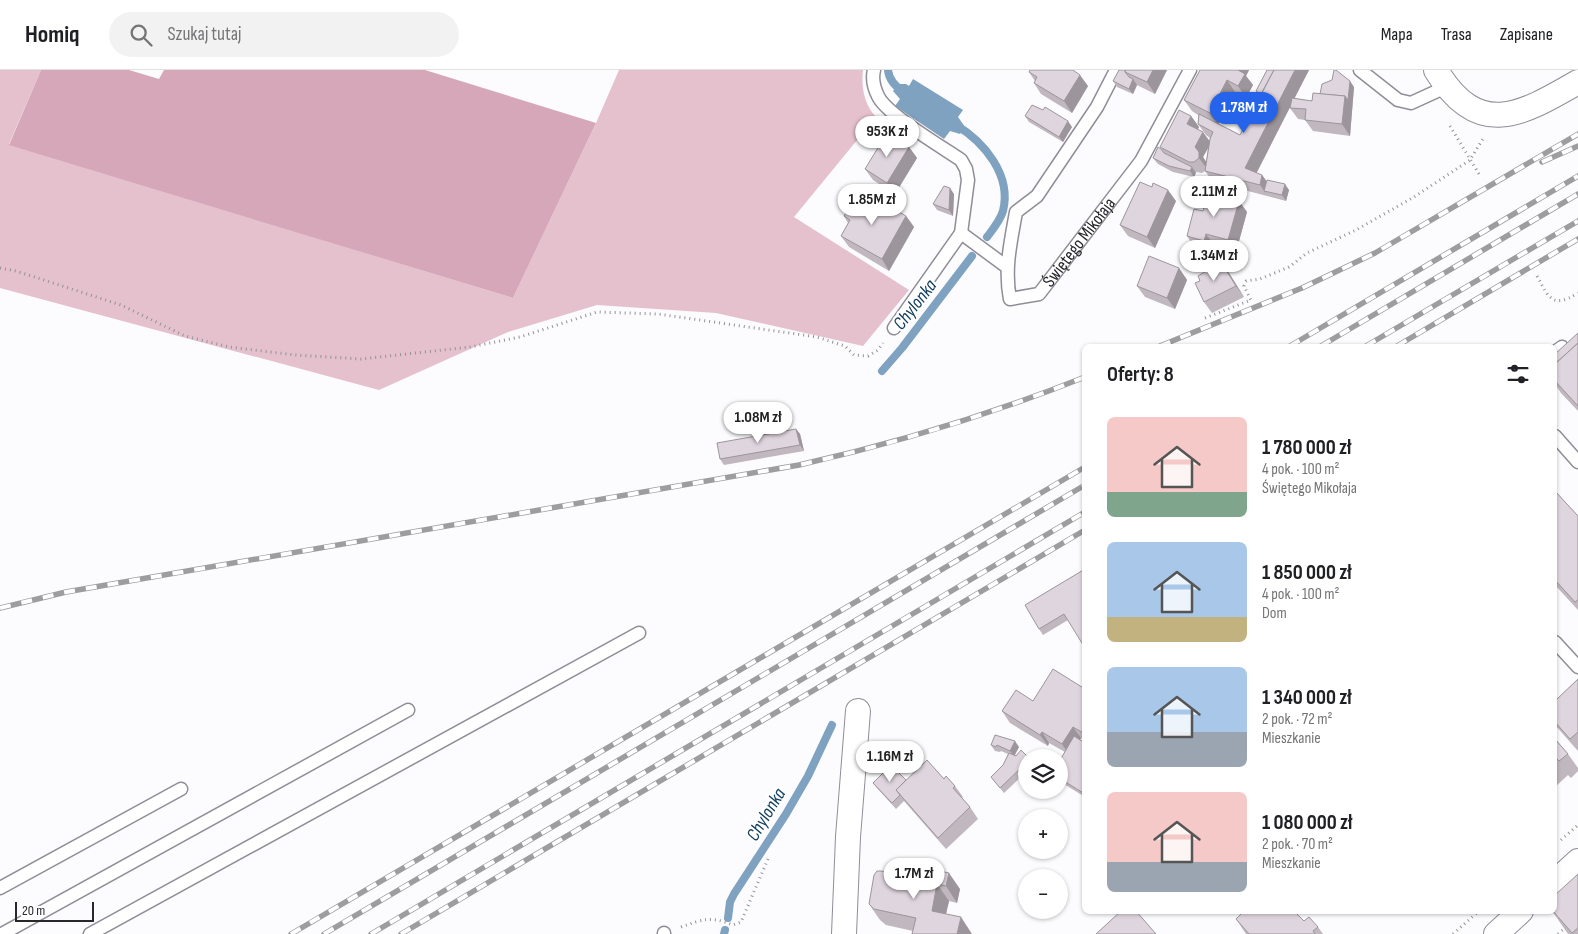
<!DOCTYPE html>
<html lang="pl">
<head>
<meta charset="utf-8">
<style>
	:root { --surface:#fff; --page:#f2f2f2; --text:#202124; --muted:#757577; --line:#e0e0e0; --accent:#2563eb }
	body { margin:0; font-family:"Sofia Sans Condensed",sans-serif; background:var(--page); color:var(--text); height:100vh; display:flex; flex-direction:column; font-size:19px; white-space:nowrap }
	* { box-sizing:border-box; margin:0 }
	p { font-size:16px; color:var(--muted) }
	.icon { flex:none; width:28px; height:28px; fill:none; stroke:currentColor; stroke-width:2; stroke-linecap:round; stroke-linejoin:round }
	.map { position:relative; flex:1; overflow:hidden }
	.panel { position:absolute; left:1082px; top:274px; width:475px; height:570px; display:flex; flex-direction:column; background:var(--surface); border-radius:8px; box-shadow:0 1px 4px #0004 }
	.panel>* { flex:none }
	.tools { position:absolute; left:1018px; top:679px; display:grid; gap:10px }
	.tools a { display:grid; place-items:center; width:50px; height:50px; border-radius:50%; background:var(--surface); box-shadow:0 1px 4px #0004; font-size:25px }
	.scale { position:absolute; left:15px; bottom:12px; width:79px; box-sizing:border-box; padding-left:5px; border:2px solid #28272b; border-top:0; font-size:14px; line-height:18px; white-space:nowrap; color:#28272b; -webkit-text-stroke:4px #fff; paint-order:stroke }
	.price { position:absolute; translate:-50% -42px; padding:0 11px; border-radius:18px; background:#fff; color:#222; font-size:16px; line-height:32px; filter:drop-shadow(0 1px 2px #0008) }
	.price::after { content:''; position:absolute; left:50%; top:30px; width:15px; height:11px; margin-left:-8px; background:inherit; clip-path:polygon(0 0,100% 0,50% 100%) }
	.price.on { background:var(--accent); color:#fff }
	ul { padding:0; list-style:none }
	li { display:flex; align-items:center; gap:15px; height:125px; padding:0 25px }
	li span { display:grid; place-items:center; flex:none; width:140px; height:100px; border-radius:8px; color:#555 }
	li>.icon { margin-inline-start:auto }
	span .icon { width:60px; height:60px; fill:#fffc; stroke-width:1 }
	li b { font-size:21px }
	h2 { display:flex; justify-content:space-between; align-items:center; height:60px; padding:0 25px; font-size:21px }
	header { display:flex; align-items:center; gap:30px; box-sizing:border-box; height:70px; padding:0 25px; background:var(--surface); border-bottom:1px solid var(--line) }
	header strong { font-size:24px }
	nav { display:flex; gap:28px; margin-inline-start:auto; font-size:18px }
	.search { width:350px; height:45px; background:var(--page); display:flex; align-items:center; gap:12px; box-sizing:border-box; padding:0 18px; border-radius:28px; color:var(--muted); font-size:19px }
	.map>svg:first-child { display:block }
	.green { fill:#e5c1ce }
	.forest { fill:#d6a7b8 }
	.water { fill:#7ea2c0 }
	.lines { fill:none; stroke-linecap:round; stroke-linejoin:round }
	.stream { stroke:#7ea2c0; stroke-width:8 }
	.service-casing { stroke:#908d97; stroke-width:15 }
	.minor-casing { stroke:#908d97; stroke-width:26 }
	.path { stroke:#939295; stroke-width:3; stroke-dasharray:1 4; stroke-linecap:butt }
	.service { stroke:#fff; stroke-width:12 }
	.minor { stroke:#fff; stroke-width:24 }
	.rail-casing { stroke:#9d9c9e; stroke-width:5.5 }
	.rail { stroke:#fff; stroke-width:4; stroke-dasharray:11; stroke-linecap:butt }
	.wall { fill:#c0b7bf; fill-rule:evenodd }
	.shaded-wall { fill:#9c959b }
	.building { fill:#dfd5de; stroke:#9c959b }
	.labels { text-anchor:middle; stroke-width:4.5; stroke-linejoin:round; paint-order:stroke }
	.street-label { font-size:18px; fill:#28272b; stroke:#fff }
	.water-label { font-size:19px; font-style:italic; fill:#144160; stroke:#fff }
</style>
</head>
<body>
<header>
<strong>Homiq</strong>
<div class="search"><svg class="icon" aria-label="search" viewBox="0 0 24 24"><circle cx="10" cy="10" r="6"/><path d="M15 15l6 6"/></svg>Szukaj tutaj</div>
<nav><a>Mapa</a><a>Trasa</a><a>Zapisane</a></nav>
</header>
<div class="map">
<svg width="1578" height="864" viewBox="0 0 1578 864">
	<rect width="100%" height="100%" fill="#fcfbfd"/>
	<!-- green -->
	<path class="green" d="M0,0H41L9,74L513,228L596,53L619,0H863C861,17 864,34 876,47L794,147L909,220L863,276L716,243L597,235L508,262L379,320L0,218Z"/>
	<!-- forest -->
	<polygon class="forest" points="41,0 129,0 159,9 164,0 425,0 596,53 513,228 9,75"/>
	<!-- water -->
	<polygon class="water" points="913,9 963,40 958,47 965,57 960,64 950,61 944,69 895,36 900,29 893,21 898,14 906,14 909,16"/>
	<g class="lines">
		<!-- stream -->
		<g class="stream">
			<path d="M888,0C889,10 896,17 904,22"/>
			<path d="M956,55C984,72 1012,105 1003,141C1000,151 993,159 987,167"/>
			<polyline points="882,301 902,278 972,186"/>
			<polyline points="728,848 730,832 734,824 786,744 808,706 832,655"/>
			<polyline points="724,864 725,860"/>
		</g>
		<defs>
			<g id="service">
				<path d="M874,0C872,8 874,18 878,26C886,44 942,77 961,90L966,99L968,110L961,163L894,258"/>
				<path id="s1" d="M1116,0L1097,37L1037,126L1016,142C1011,171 1004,199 1010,229L1039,224L1141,91L1190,0"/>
				<polyline points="1360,0 1398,30 1411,33 1446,17"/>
				<polyline points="961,163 1007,197"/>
				<polyline points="1555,282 1562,277"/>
				<polyline points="1555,366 1578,392"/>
				<polyline points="1555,572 1578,597"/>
				<polyline points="0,818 181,719"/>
				<polyline points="2,864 408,640"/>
				<polyline points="90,864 639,563"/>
				<polyline points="664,864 664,863"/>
			</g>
			<g id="minor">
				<path d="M1436,0C1478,70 1521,45 1578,12"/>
				<polyline points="1555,812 1578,791"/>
				<polyline points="844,864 848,767 858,641"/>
				<polyline points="1496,864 1521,841"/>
			</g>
		</defs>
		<!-- service casing -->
		<use href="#service" class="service-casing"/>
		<!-- minor casing -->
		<use href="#minor" class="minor-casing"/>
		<!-- path -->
		<g class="path">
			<polyline points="1450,56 1479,104"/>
			<polyline points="0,198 16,201 121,235 185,266 229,277 295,285 361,289 470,277 520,267 597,242 658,244 817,267 845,276 854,285 868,286 878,280 883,273"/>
			<path d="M1537,206C1549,228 1552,239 1578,223"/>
			<polyline points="1205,248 1251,230 1244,216 1246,211 1260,209 1289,197 1307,183 1356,160 1414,127 1470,90 1484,67"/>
			<polyline points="1561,770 1578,755"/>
			<path d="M681,857C704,849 710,846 733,855L741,852L768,789"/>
			<polyline points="1453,864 1479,841"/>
			<polyline points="1558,864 1567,856"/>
		</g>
		<!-- service -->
		<use href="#service" class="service"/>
		<!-- minor -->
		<use href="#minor" class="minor"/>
		<defs>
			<g id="rail">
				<polyline points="1542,92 1578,76"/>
				<polyline points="1160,276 1302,218 1375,183 1578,64"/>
				<polyline points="1290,276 1578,106"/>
				<polyline points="1321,276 1578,124"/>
				<polyline points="1366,276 1578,151"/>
				<polyline points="1397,276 1578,169"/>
				<path d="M0,538L66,522L799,395C897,373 992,344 1085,307"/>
				<polyline points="291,864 1085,397"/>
				<polyline points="324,864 1085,415"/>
				<polyline points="371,864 1085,442"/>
				<polyline points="401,864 1085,460"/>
			</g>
		</defs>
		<!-- rail casing -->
		<use href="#rail" class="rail-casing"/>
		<!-- rail -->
		<use href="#rail" class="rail"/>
	</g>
	<!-- wall -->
	<g class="wall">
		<polygon points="1119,0 1167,0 1155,24 1137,15 1133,24 1117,17 1113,11"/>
		<path d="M1200,0H1249L1246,6L1253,15L1246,28L1235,22L1218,54L1240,65L1260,27L1256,21L1267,0H1309L1294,28L1312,31L1320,24L1354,17L1350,66L1313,61L1305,50L1298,49L1290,38L1291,35L1256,103L1262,105L1267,112L1289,120L1286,131L1213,112L1205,101L1202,103L1196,102L1194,107L1173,102L1158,94L1153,88L1161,79L1191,46L1199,57L1198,60L1209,72L1210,68L1206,65L1198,54V45L1192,41L1184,30ZM1208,78L1206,92L1203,87Z"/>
		<polygon points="1029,2 1088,16 1072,43 1041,24 1034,13 1035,11"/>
		<polygon points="1025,46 1072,57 1063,72 1029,52"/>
		<polygon points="909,77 917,88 895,124 873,110 865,99"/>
		<polygon points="954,124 953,146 937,140 933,134"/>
		<polygon points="1176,131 1155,178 1128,166 1120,155"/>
		<polygon points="1239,131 1247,142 1236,182 1214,175 1212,182 1194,177 1187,166 1203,141"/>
		<polygon points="874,138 906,146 914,157 889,201 849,177 841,166 848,153 844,146"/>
		<polygon points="1179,198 1187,210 1175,239 1145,227 1137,216"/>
		<polygon points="1229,203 1244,227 1212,243 1204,232"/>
		<polygon points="1578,263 1578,341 1561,323 1555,314 1555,284"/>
		<polygon points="796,359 800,364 804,381 724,395 720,389"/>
		<polygon points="1555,421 1578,446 1578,540 1555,515"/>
		<polygon points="1085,499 1068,550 1043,565 1039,559"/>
		<polygon points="1578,609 1578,681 1555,655 1555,631"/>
		<polygon points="1085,619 1085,671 1081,668 1080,670 1085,673 1085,727 1059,711 1059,692 1065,682 1049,673 1048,676 1010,653 1002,641 1033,631"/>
		<polygon points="1555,669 1568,684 1578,698 1578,701 1571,708 1568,705 1555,717"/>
		<polygon points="991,675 1019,677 1015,685 1026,688 1026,702 1004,723 991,707 1003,695 1008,684 1001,681 1000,682 995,681"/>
		<polygon points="944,709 955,716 963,727 962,728 970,737 978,749 946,779 904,731 896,739 877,718 873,713"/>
		<polygon points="881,801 960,819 957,833 949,831 946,844 913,861 886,855 880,850 869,834"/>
		<polygon points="1578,804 1578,864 1568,864 1552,841 1555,841"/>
		<polygon points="1236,849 1304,851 1318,857 1323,864 1246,864"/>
	</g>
	<!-- shaded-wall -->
	<g class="shaded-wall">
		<polygon points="1153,0 1167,0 1155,24 1147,12"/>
		<polygon points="1237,0 1249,0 1246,6 1253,15 1246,28 1238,16"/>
		<polygon points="1295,0 1309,0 1253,110 1245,98"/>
		<polygon points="1080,5 1088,16 1072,43 1064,31"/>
		<polygon points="1133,9 1137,15 1133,24 1129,19"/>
		<polygon points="1227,10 1235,22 1218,55 1210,43"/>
		<polygon points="1350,11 1354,17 1350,66 1342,54 1345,26"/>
		<polygon points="1191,46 1199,57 1195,65 1187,54"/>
		<polygon points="1068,51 1072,57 1063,72 1059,67"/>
		<polygon points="1203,62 1211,73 1203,87 1207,93 1207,99 1199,88 1195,77"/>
		<polygon points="909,77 917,88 895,124 887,113"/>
		<polygon points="1192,97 1196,103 1194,107 1190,101"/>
		<polygon points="1262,105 1270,116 1264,121 1268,126 1260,115"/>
		<polygon points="1285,114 1289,120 1286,131 1282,125"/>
		<polygon points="950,118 954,124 953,146 949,140"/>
		<polygon points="1168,120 1176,131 1155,178 1147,167"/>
		<polygon points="1239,131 1247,142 1236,182 1228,170"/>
		<polygon points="906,146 914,157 889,201 882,189"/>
		<polygon points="1206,164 1214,175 1212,182 1204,171"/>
		<polygon points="1221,192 1229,203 1244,227 1236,216"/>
		<polygon points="1179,198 1187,210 1175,239 1167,228"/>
		<polygon points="796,359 800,364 804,381 800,375"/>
		<polygon points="1073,657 1081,668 1070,686 1062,674"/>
		<polygon points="1042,662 1049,673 1048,676 1040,665"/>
		<polygon points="1015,671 1019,677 1014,686 1010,681"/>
		<polygon points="949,803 960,819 957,833 946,816"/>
		<polygon points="937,814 949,831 943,857 932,841"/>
		<polygon points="961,847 972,864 957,864"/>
	</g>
	<!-- building -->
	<g class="building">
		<polygon points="1030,0 1073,0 1080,5 1064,31 1034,13 1037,7 1029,2"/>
		<polygon points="1119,0 1125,0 1125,2 1129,7 1133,9 1129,19 1113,11"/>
		<polygon points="1126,0 1153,0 1147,12 1125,2"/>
		<polygon points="1200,0 1238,0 1245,4 1238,16 1227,10 1210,43 1184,30"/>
		<polygon points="1267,0 1274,0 1261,24 1256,21"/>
		<polygon points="1274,0 1295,0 1245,98 1262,105 1260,115 1205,101 1210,69 1213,62 1198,54 1199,44 1240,65"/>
		<polygon points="1334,0 1336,0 1350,11 1348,30 1345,26 1320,24 1322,14 1332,10"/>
		<polygon points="1313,23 1345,26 1342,54 1305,50 1306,39 1290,38 1292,28 1312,31"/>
		<polygon points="1032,35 1043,40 1045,37 1068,51 1059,67 1025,46"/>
		<polygon points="1179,40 1191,46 1187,54 1203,62 1195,77 1199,82 1199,88 1194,92 1189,92 1160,77"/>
		<polygon points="887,63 909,77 887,113 865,99"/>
		<polygon points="1158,77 1161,79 1164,83 1192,97 1190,101 1169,96 1153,88"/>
		<polygon points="1267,110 1285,114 1282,125 1264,121"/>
		<polygon points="1140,112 1152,117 1153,113 1168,120 1147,167 1120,155"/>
		<polygon points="944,116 950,118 949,140 933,134"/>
		<polygon points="1208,123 1239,131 1228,170 1206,164 1204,171 1187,166 1194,139 1203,141"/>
		<polygon points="855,127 874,138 878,130 906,146 882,189 841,166 850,150 844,146"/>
		<polygon points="1149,186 1179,198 1167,228 1137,216"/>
		<polygon points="1221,192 1236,216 1204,232 1195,213 1200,211 1198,206"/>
		<polygon points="1578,263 1578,273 1555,294 1555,284"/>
		<polygon points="1578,273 1578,336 1555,311 1555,294"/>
		<polygon points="796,359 800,375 720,389 717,373"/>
		<polygon points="1555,421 1578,446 1578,530 1575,532 1555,510"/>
		<polygon points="1085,499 1085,578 1064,544 1039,559 1025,535"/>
		<polygon points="1053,599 1085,619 1085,664 1073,657 1062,674 1042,662 1040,665 1002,641 1016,620 1033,631"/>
		<polygon points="1578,609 1578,662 1570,669 1555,652 1555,631"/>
		<polygon points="995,665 1015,671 1010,681 997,675 996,677 991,675"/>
		<polygon points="1074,666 1085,673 1085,724 1059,708 1059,692"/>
		<polygon points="1555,669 1568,684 1559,691 1557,689 1555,691"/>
		<polygon points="1021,680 1029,688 1026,688 1026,693 1000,718 991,707 1003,695 1009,683 1016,686"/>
		<polygon points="927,690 944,709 946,706 955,716 953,718 970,737 938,768 896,720"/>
		<polygon points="891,695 906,710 896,720 900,725 892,733 873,713"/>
		<polygon points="927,798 949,803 946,816 937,814 932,841 961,847 957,864 912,864 916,848 874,839 869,834 874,805 877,801 881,801 924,809"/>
		<polygon points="1578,804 1578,858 1572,863 1553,841 1555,841 1555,825"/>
		<polygon points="1121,841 1136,841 1156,864 1096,864"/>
		<polygon points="1244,841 1294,841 1304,851 1309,847 1318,857 1313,861 1315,864 1249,864 1236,849"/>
	</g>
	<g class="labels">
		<!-- street labels -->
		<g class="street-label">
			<text dy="6" stroke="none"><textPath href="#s1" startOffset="358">Świętego Mikołaja</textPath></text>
		</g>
		<!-- water labels -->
		<g class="water-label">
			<text transform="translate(914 234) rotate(-52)" y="7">Chylonka</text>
			<text transform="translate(765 744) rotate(-59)" y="7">Chylonka</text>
		</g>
	</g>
</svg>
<div class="tools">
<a><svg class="icon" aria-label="layers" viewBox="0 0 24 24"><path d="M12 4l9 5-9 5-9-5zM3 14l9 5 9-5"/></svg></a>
<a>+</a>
<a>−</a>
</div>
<div class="scale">20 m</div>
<b class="price on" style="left:1244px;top:64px">1.78M zł</b>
<b class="price" style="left:887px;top:88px">953K zł</b>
<b class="price" style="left:1214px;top:148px">2.11M zł</b>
<b class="price" style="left:872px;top:156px">1.85M zł</b>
<b class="price" style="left:1214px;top:212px">1.34M zł</b>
<b class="price" style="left:758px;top:374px">1.08M zł</b>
<b class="price" style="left:890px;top:713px">1.16M zł</b>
<b class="price" style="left:914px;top:830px">1.7M zł</b>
<section class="panel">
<h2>Oferty: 8<svg class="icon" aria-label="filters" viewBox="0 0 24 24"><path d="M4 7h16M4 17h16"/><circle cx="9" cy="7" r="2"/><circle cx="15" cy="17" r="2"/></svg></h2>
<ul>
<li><span style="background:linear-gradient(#f6c9c9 75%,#7fa58c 0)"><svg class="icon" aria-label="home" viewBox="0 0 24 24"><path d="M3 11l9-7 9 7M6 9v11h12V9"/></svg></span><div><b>1 780 000 zł</b><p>4 pok. · 100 m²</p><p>Świętego Mikołaja</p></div></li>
<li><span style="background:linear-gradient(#a9c7e8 75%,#c2b280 0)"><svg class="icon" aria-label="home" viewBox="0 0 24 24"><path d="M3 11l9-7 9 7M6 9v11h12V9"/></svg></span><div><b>1 850 000 zł</b><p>4 pok. · 100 m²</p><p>Dom</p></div></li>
<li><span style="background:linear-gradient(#a9c7e8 65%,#9aa5b1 0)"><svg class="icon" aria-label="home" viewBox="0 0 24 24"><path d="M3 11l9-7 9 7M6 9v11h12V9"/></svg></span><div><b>1 340 000 zł</b><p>2 pok. · 72 m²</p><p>Mieszkanie</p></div></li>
<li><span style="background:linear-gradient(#f6c9c9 70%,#9aa5b1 0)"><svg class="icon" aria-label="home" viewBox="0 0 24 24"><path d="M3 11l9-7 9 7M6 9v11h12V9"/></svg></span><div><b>1 080 000 zł</b><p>2 pok. · 70 m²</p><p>Mieszkanie</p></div></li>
</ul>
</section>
</div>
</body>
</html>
